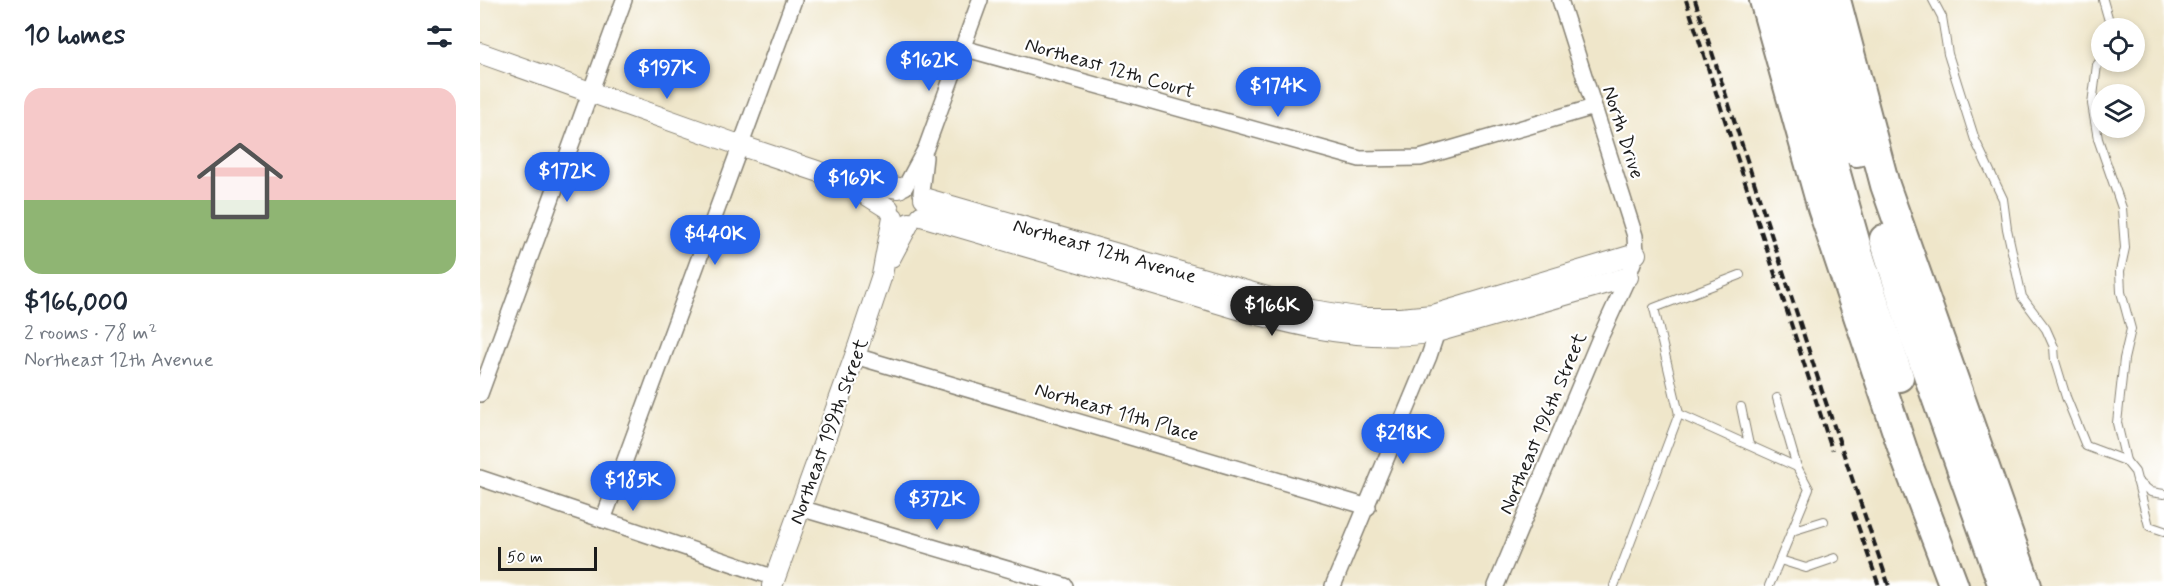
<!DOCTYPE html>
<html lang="en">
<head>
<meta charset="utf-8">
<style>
	:root { --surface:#fff; --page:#f6f6f7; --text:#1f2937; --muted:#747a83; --line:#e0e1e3; --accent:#2563eb }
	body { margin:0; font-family:Mynerve,sans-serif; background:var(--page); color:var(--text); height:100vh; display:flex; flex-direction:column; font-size:22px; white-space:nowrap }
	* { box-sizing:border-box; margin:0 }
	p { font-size:20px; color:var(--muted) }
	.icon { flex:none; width:33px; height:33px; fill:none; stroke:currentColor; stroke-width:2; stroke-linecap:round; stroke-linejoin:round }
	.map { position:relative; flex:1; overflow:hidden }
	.details { display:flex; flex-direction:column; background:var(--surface); width:480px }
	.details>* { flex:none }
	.fabs { position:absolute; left:1611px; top:18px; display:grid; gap:12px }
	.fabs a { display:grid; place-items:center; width:54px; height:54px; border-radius:50%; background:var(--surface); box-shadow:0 3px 9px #0003; font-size:30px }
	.scale { position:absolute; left:18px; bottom:15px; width:99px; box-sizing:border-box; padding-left:6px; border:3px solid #1c1c1c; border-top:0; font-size:16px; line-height:21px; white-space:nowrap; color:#1c1c1c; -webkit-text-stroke:4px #fff; paint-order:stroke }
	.price { position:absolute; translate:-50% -51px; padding:0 14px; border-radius:21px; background:var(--accent); color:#fff; font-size:20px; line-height:39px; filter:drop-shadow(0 2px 3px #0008) }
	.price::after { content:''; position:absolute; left:50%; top:36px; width:18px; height:14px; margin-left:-9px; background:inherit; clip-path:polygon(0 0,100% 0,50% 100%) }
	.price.selected { background:#222; color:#fff }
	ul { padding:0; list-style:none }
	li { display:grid; align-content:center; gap:12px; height:318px; padding:0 24px }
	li+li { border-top:2px solid var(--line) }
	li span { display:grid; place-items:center; height:186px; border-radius:18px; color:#555 }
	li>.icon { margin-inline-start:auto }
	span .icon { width:108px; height:108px; fill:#fffc; stroke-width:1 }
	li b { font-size:26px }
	h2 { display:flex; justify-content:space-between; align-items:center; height:72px; padding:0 24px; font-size:26px }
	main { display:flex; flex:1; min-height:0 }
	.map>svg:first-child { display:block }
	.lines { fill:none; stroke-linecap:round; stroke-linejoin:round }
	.service-casing { stroke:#868173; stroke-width:10 }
	.minor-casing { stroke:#868173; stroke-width:18 }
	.tertiary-casing { stroke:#868173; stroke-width:22 }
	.motorway-casing { stroke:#868173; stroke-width:32 }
	.service { stroke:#fff; stroke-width:8 }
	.minor { stroke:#fff; stroke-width:15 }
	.tertiary { stroke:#fff; stroke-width:20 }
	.motorway { stroke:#fff; stroke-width:28 }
	.rail { stroke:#1c1c1c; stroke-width:4; stroke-dasharray:9 4.5; stroke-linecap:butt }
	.labels { text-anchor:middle; stroke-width:4.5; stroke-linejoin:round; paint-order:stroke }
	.street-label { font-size:20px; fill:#1c1c1c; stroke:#fff }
</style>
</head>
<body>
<main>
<section class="details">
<h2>10 homes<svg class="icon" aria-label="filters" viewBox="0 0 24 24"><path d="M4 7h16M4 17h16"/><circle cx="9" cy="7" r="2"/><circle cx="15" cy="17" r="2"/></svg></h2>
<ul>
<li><span style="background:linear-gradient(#f6c9c9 60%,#8fb573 0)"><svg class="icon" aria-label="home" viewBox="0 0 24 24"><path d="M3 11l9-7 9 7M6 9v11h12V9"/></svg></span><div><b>$166,000</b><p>2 rooms · 78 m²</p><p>Northeast 12th Avenue</p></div></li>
</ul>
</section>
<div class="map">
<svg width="1684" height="586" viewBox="0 0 1684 586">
	<rect width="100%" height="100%" fill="#fff"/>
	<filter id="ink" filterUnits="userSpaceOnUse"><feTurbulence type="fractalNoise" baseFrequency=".0167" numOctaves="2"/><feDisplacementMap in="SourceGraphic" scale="12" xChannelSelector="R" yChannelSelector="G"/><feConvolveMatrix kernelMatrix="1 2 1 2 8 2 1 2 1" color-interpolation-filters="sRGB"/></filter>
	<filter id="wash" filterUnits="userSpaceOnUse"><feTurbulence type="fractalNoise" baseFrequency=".008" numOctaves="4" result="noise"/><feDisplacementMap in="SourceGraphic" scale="24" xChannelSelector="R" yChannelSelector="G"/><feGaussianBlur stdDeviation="1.35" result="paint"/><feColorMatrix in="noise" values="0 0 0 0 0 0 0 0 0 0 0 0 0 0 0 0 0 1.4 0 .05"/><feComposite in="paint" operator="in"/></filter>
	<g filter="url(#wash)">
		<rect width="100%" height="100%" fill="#efe6ca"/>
	</g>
	<g filter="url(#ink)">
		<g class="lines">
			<defs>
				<g id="service">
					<polyline points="1453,0 1462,17 1468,54 1495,140 1523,199 1527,229 1542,297 1566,329 1574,347 1575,361 1586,397 1606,446 1646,461 1655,472 1669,526 1684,531"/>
					<polyline points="1623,0 1631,28"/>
					<polyline points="1622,59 1617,65 1612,104 1618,139 1642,208 1645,248 1640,271 1641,292 1651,329 1644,359 1637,423 1646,461"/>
					<polyline points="1297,398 1317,467"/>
					<polyline points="1261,407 1269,445"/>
					<polyline points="1199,414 1174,308 1260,275"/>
					<polyline points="1657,481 1671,492 1684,494"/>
					<polyline points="1312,531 1344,521"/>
					<polyline points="1300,560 1326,568 1355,558"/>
					<polyline points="1134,586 1199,414 1317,467 1329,489 1289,586"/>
				</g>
				<g id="minor">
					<polyline points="483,48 880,159 940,158 1114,107"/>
					<polyline points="425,187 446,148 500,0"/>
					<polyline points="441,193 445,157"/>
					<polyline points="375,356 888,507"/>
					<polyline points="0,394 144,0"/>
					<polyline points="0,478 295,578"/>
					<polyline points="320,508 585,586"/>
					<polyline points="123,520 314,0"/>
					<polyline points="853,586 949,356 957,332 955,324"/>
					<polyline points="1016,586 1119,340 1148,277 1156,254 1155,236 1080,0"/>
				</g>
				<g id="tertiary">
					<polyline points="0,53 262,146 364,180 419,188"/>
					<polyline points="371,185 409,209"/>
					<polyline points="444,198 832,310 883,318 920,318 953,315 1156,254"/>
					<path d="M441,216C521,239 601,263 681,286C770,312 863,347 957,332L1148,277"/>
					<polyline points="411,257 429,223"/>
					<polyline points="292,586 375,356 402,275 413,217"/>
				</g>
				<g id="motorway">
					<polyline points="1284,0 1342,208 1427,462 1474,586"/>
					<polyline points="1307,0 1379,255 1419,377"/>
					<polyline points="1334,0 1356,85 1377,152"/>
					<polyline points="1356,0 1405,185 1547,586"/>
					<polyline points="1404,239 1434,335 1523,586"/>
				</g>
			</defs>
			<!-- service casing -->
			<use href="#service" class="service-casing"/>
			<!-- minor casing -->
			<use href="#minor" class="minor-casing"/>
			<!-- tertiary casing -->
			<use href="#tertiary" class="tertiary-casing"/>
			<!-- motorway casing -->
			<use href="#motorway" class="motorway-casing"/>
			<!-- service -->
			<use href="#service" class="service"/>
			<!-- minor -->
			<use href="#minor" class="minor"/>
			<!-- tertiary -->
			<use href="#tertiary" class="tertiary"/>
			<!-- motorway -->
			<use href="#motorway" class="motorway"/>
			<!-- rail -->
			<g class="rail">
				<polyline points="1206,0 1352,450"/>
				<polyline points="1215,0 1342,391 1409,586"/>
				<polyline points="1373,512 1399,586"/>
			</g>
		</g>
	</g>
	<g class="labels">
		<!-- street labels -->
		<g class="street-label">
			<text transform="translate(630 67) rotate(16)" y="7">Northeast 12th Court</text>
			<text transform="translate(1144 132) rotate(72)" y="7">North Drive</text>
			<text transform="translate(625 250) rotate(16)" y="7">Northeast 12th Avenue</text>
			<text transform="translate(637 411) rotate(16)" y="7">Northeast 11th Place</text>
			<text transform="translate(1062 423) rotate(-67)" y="7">Northeast 196th Street</text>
			<text transform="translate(348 431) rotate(-70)" y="7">Northeast 199th Street</text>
		</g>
	</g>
</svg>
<div class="fabs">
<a><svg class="icon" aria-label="locate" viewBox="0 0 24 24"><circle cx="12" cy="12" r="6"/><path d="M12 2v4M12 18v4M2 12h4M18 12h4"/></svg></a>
<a><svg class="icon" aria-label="layers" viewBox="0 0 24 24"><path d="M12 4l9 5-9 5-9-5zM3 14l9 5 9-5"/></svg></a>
</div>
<div class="scale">50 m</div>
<b class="price" style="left:449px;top:92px">$162K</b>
<b class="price" style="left:187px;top:100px">$197K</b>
<b class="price" style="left:798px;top:118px">$174K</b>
<b class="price" style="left:87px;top:203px">$172K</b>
<b class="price" style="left:376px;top:210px">$169K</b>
<b class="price" style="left:235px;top:266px">$440K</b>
<b class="price selected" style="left:792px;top:337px">$166K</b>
<b class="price" style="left:923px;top:465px">$218K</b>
<b class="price" style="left:153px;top:512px">$185K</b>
<b class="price" style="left:457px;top:531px">$372K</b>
</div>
</main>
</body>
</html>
